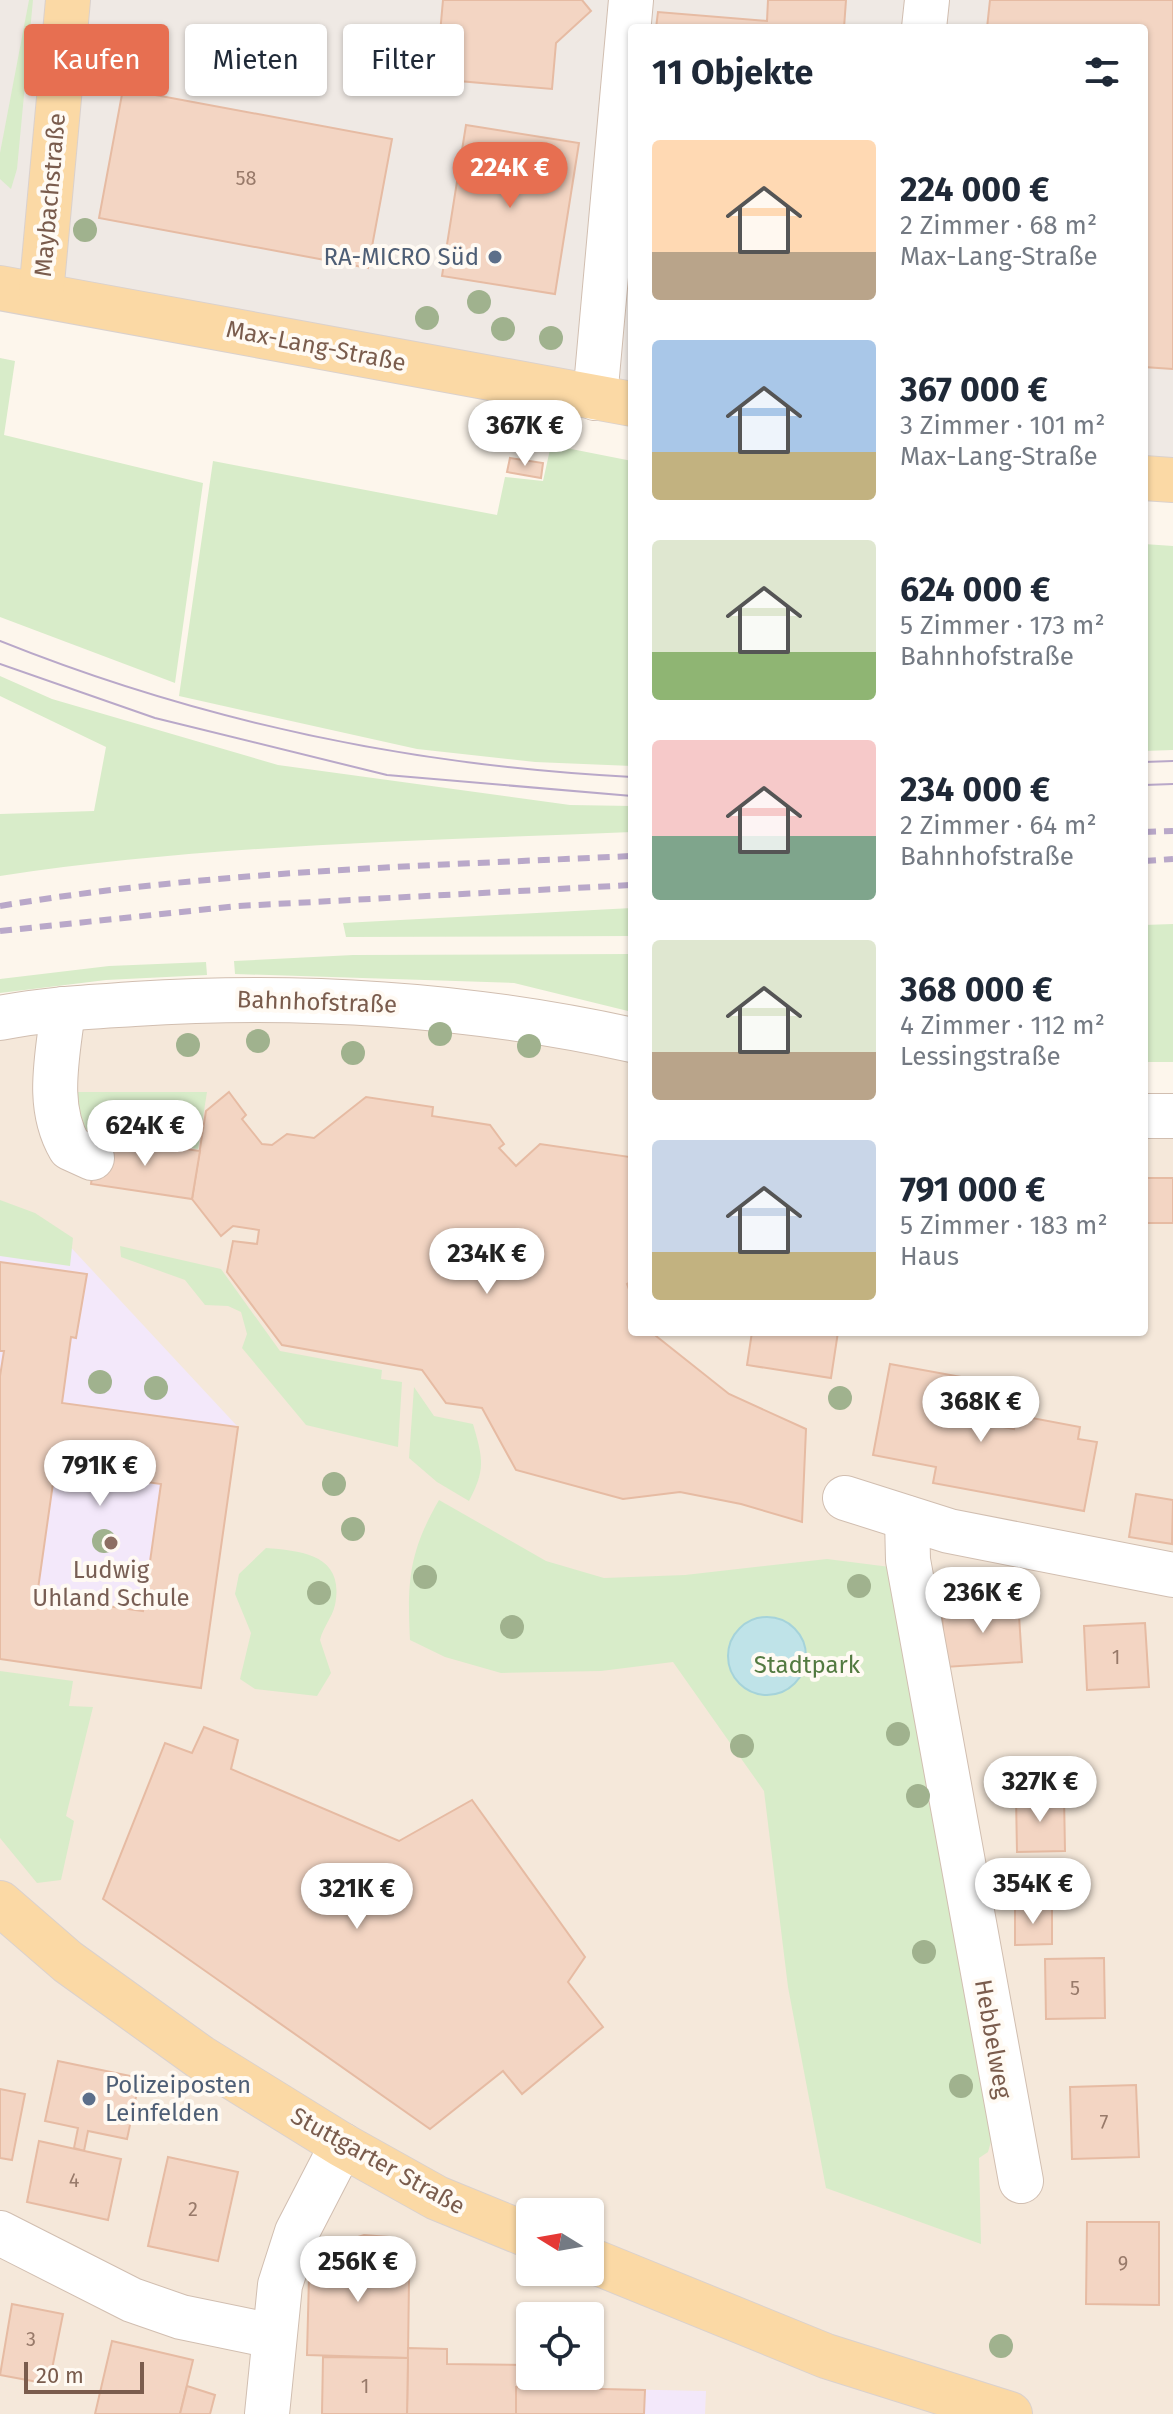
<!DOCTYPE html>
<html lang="de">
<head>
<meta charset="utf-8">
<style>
	:root { --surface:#fff; --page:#f6f6f7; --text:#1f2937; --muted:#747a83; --accent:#e76f51 }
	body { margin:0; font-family:"Fira Sans",sans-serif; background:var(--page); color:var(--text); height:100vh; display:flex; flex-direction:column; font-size:30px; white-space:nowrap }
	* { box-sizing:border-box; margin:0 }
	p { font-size:26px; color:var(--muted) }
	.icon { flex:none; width:44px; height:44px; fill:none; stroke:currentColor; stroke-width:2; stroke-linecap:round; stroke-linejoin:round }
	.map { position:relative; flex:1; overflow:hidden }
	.drawer { position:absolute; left:628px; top:24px; width:520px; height:1312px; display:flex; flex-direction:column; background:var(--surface); border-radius:8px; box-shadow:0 2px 6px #0004 }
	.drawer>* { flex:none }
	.guide { position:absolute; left:24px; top:24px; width:484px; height:72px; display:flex; gap:16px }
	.needle { width:52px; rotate:281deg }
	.tools { position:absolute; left:516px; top:2198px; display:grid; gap:16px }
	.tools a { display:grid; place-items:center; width:88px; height:88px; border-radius:8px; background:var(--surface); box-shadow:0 2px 6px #0004; font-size:40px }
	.scale { position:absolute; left:24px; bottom:20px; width:120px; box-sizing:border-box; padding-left:8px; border:4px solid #7a5c4d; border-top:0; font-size:22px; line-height:28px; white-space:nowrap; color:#7a5c4d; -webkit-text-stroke:6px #fffaf3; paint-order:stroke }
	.price { position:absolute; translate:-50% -68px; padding:0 18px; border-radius:28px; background:#fff; color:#222; font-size:26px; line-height:52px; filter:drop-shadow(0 2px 4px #0008) }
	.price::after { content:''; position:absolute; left:50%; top:48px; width:24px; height:18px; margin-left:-12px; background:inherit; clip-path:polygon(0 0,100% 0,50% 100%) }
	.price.on { background:var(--accent); color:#fff }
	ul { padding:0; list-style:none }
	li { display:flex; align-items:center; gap:24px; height:200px; padding:0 24px }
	li span { display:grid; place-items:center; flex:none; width:224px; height:160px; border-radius:8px; color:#555 }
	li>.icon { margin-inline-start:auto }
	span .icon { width:96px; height:96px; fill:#fffc; stroke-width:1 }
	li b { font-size:34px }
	h2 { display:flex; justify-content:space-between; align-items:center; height:96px; padding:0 24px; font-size:34px }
	.pill { padding:0 28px; border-radius:8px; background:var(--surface); box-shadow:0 2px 6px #0004; font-size:28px; line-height:72px }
	.pill.on { background:var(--accent); color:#fff }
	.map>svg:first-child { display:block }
	.residential { fill:#f5e8da; fill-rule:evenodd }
	.industrial { fill:#efe9e4 }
	.education { fill:#f3e8fa }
	.green { fill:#d8ecc9 }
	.water { fill:#bfe3e8; stroke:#a5d3da; stroke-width:2 }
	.building { fill:#f3d5c3; stroke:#e6bba3; stroke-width:2; fill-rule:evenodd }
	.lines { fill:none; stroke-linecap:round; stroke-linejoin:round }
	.minor-casing { stroke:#d1beb0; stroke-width:46 }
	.major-casing { stroke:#dad1cd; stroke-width:46 }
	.minor { stroke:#fff; stroke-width:44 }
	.major { stroke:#fbd9a5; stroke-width:44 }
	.tram { stroke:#b9a8c9; stroke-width:2 }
	.rail { stroke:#b9a8c9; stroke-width:6; stroke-dasharray:12 8; stroke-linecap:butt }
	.tree { fill:#a0b28e }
	.service-dot { fill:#5c6f8a; stroke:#fffaf3; stroke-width:3 }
	.education-dot { fill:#8d6e63; stroke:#fffaf3; stroke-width:3 }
	.labels { text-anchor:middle; stroke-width:8; stroke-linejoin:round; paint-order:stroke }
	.number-label { font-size:20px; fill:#987a6a }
	.street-label { font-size:24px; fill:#7a5c4d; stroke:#fffaf3 }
	.service-label { font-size:24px; fill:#4e5e75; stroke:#fffaf3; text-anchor:end }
	.education-label { font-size:24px; fill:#785e54; stroke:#fffaf3 }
	.park-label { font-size:24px; fill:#537a41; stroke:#fffaf3 }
</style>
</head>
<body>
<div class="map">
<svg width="1173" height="2414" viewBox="0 0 1173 2414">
	<rect width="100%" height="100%" fill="#fdf6ec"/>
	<!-- residential -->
	<path class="residential" d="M165,1002L632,1040V1332H1144V1116H1173V2414H0V1018ZM530,2212H590V2272H530ZM530,2316H590V2376H530Z"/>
	<!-- industrial -->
	<polygon class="industrial" points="0,0 1173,0 1173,480 1144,478 1144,28 632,28 632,404 0,288"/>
	<!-- education -->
	<g class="education">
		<polygon points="0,1218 51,1226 238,1427 201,1688 0,1659"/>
		<polygon points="516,2387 706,2391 705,2414 516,2414"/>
	</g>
	<!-- green -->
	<g class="green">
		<polygon points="29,0 33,0 17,169 11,189 0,179 0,153"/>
		<polygon points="0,358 15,361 4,435 203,483 175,683 0,617"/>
		<polygon points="551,445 632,461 632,766 535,762 417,749 179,696 213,461 497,515 505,477 543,481"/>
		<polygon points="1144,544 1173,546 1173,750 1144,751"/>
		<path d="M0,676L52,699L278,765L570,805L632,806V832C422,841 208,844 0,876V814L94,811L106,747L0,696Z"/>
		<polygon points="632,908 632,936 346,937 343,923"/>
		<polygon points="1173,924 1173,1062 1144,1062 1144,925"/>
		<polygon points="632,954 632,1012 514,983 235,974 234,961 353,955"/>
		<polygon points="206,962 207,975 106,980 0,993 0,979 109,966"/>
		<polygon points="73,1092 207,1092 198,1149 94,1135 77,1122"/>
		<polygon points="0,1200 35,1213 73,1238 70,1266 0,1256"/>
		<polygon points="120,1246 221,1269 280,1351 382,1370 381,1379 402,1382 398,1447 306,1425 242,1348 247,1334 241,1312 228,1306 205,1305 185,1280 121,1257"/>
		<path d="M414,1387L434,1416L473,1424C483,1459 486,1469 469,1501L437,1482L409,1458Z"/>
		<path d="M439,1500L546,1561L604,1578L685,1575L827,1559L890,1567L994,2131L988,2152L979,2158L981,2244L826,2188L788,1987L764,1791L673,1662L601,1671L501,1673L445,1657L410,1640C407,1581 409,1552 439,1500Z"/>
		<path d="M266,1548C303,1551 345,1555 335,1605C332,1618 323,1627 320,1640L331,1673L317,1696L255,1689L240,1679L251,1633L235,1594L239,1574Z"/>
		<polygon points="0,1671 73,1681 69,1706 93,1707 66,1816 74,1821 61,1880 37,1883 0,1838"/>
	</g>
	<!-- water -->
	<circle class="water" cx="767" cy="1656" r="39"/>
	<!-- building -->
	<g class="building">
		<polygon points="443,0 582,0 591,11 556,43 552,89 436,79"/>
		<polygon points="768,0 846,0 844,28 656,28 658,12 767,21"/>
		<polygon points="990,0 1173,0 1173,369 1144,367 1144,28 987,28"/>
		<polygon points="123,89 392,139 368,268 99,218"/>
		<polygon points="466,125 579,143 555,294 442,276"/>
		<polygon points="510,458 543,463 541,478 507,472"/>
		<polygon points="229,1092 246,1115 242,1119 262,1144 272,1145 287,1134 314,1138 366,1097 433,1107 432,1116 490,1125 504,1144 499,1148 516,1166 540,1144 630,1157 632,1281 627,1284 632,1297 632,1332 651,1332 729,1394 806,1429 802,1522 741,1504 680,1492 623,1499 516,1470 482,1408 446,1403 422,1370 282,1345 227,1272 233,1241 257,1244 259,1230 233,1226 221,1236 192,1199 206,1111"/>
		<polygon points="98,1137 200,1151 192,1199 91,1184"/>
		<polygon points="1144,1178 1173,1178 1173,1223 1145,1223"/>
		<path d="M0,1262L87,1274L76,1338L71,1337L62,1403L238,1427L201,1688L0,1659V1376L4,1351H0ZM55,1469L161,1484L143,1611L37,1596Z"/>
		<polygon points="752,1332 838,1332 831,1378 747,1365"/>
		<polygon points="890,1364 967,1378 960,1419 1014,1429 1016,1415 1080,1427 1078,1439 1097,1442 1084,1511 933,1483 936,1467 873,1455"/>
		<polygon points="1136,1494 1173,1500 1172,1544 1129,1537"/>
		<polygon points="1018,1600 1022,1662 945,1667 942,1615 971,1613 970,1604"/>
		<polygon points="1145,1623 1149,1687 1087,1690 1084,1626"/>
		<polygon points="204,1727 238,1740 231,1769 399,1841 472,1800 585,1957 568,1982 603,2027 522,2094 503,2071 430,2129 103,1899 165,1743 192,1753"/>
		<polygon points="1064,1796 1065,1851 1017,1852 1016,1797"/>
		<polygon points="1015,1907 1052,1907 1052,1944 1015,1945"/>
		<polygon points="1104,1958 1105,2018 1046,2019 1045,1959"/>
		<polygon points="58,2061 140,2078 127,2139 88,2131 84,2151 74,2148 78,2128 45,2121"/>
		<polygon points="1136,2085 1139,2157 1072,2159 1070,2087"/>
		<polygon points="0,2089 25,2094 12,2160 0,2158"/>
		<polygon points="39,2141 121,2159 108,2220 27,2202"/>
		<polygon points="168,2157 238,2172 218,2261 148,2246"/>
		<polygon points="1087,2222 1159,2222 1159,2305 1086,2304"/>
		<polygon points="364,2235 388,2237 384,2278 409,2279 408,2358 307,2355 309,2276 318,2276 320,2265 336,2244"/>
		<polygon points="12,2304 63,2314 49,2384 0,2375"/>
		<polygon points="112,2341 193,2360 180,2414 95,2414"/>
		<polygon points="408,2348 447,2349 447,2364 530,2365 530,2376 541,2376 541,2388 516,2387 516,2414 407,2414"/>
		<polygon points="323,2357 408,2358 407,2414 322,2414"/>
		<polygon points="187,2386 215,2395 210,2414 180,2414"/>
		<polygon points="516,2387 645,2390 644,2414 516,2414"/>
	</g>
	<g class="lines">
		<defs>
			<g id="minor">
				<polyline points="924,28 927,0"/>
				<polyline points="595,398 631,0"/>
				<path d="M63,1009C58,1056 45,1105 70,1148L92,1158"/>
				<path d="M0,1018C44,1009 89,1007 134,1004C301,993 468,1004 632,1040"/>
				<polyline points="1144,1116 1173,1116"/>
				<polyline points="845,1498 949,1531 1173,1575"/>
				<polyline points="907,1518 908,1560 1021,2181"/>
				<polyline points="0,2233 132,2300 181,2317 273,2336"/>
				<polyline points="267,2414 280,2285 297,2232 342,2145"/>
			</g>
			<g id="major">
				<polyline points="0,288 632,404"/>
				<polyline points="41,294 68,0"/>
				<polyline points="1144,478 1173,480"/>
				<polyline points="0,1903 68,1962 200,2057 342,2145 437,2198 530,2236"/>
				<polyline points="590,2260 826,2356 1010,2414"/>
			</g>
		</defs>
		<!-- minor casing -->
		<use href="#minor" class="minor-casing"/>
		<!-- major casing -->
		<use href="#major" class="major-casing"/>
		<!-- minor -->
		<use href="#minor" class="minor"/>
		<!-- major -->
		<use href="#major" class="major"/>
		<!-- tram -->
		<g class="tram">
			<path d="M0,641C202,722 415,766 632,777"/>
			<polyline points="0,664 155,718 387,775 632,796"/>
			<polyline points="1144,762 1173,761"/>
			<polyline points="1144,785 1173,784"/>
		</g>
		<!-- rail -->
		<g class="rail">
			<polyline points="1144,832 1173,831"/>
			<polyline points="1144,861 1173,859"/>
			<path d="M0,906C208,871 422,866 632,856"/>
			<polyline points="0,931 238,906 632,885"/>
		</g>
	</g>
	<!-- trees -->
	<g class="tree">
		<circle cx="85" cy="230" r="12"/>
		<circle cx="479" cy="302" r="12"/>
		<circle cx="427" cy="318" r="12"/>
		<circle cx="503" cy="329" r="12"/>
		<circle cx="551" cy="338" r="12"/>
		<circle cx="440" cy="1034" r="12"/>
		<circle cx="258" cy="1041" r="12"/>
		<circle cx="188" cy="1045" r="12"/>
		<circle cx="529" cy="1046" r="12"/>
		<circle cx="353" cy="1053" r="12"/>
		<circle cx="100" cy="1382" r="12"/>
		<circle cx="156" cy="1388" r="12"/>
		<circle cx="840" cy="1398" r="12"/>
		<circle cx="334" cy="1484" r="12"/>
		<circle cx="353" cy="1529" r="12"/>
		<circle cx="104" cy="1541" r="12"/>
		<circle cx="425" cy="1577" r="12"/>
		<circle cx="859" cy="1586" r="12"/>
		<circle cx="319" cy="1593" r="12"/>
		<circle cx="512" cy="1627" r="12"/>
		<circle cx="898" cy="1734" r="12"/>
		<circle cx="742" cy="1746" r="12"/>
		<circle cx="918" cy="1796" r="12"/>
		<circle cx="924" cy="1952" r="12"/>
		<circle cx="961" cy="2086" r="12"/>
		<circle cx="1001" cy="2346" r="12"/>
	</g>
	<!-- markers -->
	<g class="service-dot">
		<circle cx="495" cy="257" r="8"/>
		<circle cx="89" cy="2099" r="8"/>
	</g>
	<circle class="education-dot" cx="111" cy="1543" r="8"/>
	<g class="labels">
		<!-- number labels -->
		<g class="number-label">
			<text x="246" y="185">58</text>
			<text x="1116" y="1664">1</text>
			<text x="1075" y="1995">5</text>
			<text x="1104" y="2129">7</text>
			<text x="74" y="2187">4</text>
			<text x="193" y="2216">2</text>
			<text x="1123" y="2270">9</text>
			<text x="31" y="2346">3</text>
			<text x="365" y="2393">1</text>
		</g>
		<!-- street labels -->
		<g class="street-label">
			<text transform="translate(50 195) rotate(-85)" y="8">Maybachstraße</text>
			<text transform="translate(316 346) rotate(11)" y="8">Max-Lang-Straße</text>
			<text transform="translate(317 1002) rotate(2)" y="8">Bahnhofstraße</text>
			<text transform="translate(993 2039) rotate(80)" y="8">Hebbelweg</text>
			<text transform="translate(378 2161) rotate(29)" y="8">Stuttgarter Straße</text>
		</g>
		<!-- service labels -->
		<g class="service-label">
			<text x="479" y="265">RA-MICRO Süd</text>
			<text x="105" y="2093" text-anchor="start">Polizeiposten<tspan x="105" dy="28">Leinfelden</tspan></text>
		</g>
		<!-- education labels -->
		<g class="education-label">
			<text x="111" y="1578">Ludwig<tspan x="111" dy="28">Uhland Schule</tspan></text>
		</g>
		<!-- park labels -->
		<g class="park-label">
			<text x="807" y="1673">Stadtpark</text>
		</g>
	</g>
</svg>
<div class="tools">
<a><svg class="needle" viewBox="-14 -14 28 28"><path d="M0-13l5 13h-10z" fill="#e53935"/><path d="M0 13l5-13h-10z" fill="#747a83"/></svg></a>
<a><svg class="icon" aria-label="locate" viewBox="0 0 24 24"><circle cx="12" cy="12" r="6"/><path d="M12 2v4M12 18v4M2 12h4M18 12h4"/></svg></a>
</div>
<div class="scale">20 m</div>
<b class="price on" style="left:510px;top:210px">224K €</b>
<b class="price" style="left:525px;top:468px">367K €</b>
<b class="price" style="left:145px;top:1168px">624K €</b>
<b class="price" style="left:487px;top:1296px">234K €</b>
<b class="price" style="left:981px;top:1444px">368K €</b>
<b class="price" style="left:100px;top:1508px">791K €</b>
<b class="price" style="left:983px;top:1635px">236K €</b>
<b class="price" style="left:1040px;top:1824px">327K €</b>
<b class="price" style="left:1033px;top:1926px">354K €</b>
<b class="price" style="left:357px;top:1931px">321K €</b>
<b class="price" style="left:358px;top:2304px">256K €</b>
<div class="guide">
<a class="pill on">Kaufen</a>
<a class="pill">Mieten</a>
<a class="pill">Filter</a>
</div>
<section class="drawer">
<h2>11 Objekte<svg class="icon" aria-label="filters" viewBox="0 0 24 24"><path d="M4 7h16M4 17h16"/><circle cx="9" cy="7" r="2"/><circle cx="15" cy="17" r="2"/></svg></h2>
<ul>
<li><span style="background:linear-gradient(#ffd9b3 70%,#b9a48a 0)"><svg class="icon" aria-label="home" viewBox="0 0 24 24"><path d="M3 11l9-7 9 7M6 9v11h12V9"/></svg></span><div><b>224 000 €</b><p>2 Zimmer · 68 m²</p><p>Max-Lang-Straße</p></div></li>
<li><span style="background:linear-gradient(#a9c7e8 70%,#c2b280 0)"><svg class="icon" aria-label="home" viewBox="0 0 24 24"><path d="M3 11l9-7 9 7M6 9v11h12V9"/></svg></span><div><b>367 000 €</b><p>3 Zimmer · 101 m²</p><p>Max-Lang-Straße</p></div></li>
<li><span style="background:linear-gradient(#dfe7d0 70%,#8fb573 0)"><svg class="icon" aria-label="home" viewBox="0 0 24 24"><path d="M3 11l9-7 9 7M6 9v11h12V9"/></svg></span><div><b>624 000 €</b><p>5 Zimmer · 173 m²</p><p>Bahnhofstraße</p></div></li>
<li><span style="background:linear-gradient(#f6c9c9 60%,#7fa58c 0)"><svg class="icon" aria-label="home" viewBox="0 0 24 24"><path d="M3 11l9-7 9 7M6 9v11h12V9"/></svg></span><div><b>234 000 €</b><p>2 Zimmer · 64 m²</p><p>Bahnhofstraße</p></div></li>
<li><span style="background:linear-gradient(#dfe7d0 70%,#b9a48a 0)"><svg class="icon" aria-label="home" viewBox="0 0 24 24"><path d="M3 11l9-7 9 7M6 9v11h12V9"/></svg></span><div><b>368 000 €</b><p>4 Zimmer · 112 m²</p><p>Lessingstraße</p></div></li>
<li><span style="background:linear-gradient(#c9d6e8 70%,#c2b280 0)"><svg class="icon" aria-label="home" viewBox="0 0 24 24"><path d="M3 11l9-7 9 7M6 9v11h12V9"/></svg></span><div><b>791 000 €</b><p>5 Zimmer · 183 m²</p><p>Haus</p></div></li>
</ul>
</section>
</div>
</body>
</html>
